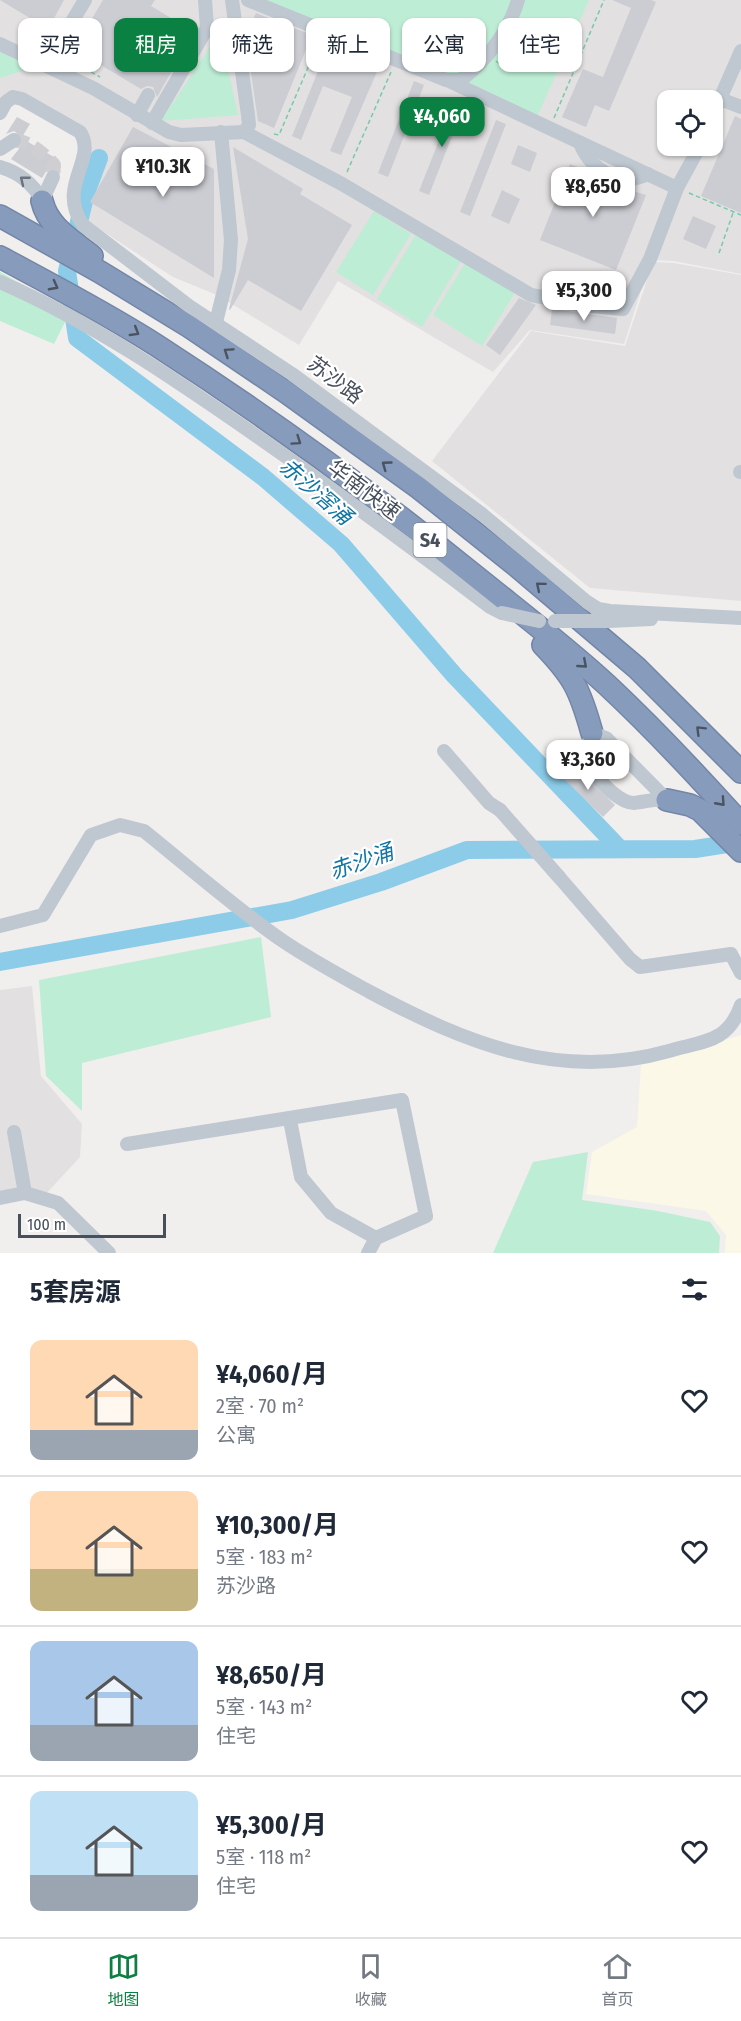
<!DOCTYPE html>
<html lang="zh">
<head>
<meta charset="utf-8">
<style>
	:root { --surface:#fff; --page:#f2f2f3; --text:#1f2937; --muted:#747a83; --line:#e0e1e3; --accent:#0b8043 }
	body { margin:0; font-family:"Fira Sans Condensed","Noto Sans SC",sans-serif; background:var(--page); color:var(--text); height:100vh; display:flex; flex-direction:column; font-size:22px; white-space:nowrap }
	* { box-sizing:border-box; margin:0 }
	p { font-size:20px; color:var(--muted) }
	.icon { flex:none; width:33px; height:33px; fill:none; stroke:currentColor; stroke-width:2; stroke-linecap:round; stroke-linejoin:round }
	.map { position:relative; height:1253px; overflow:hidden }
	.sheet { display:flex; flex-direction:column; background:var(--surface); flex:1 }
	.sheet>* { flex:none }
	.guide { position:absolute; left:18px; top:18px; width:705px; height:54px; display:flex; gap:12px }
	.tools { position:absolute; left:657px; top:90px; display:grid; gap:12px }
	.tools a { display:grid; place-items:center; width:66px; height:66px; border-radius:12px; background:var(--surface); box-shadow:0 2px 4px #0004; font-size:30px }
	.scale { position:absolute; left:18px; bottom:15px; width:148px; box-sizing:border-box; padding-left:6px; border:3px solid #474f5b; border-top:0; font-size:16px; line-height:21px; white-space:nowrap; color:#474f5b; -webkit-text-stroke:4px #fff; paint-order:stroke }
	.price { position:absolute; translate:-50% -51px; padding:0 14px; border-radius:12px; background:#fff; color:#222; font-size:20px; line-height:39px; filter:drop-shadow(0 2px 3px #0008) }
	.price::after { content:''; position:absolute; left:50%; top:36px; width:18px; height:14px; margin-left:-9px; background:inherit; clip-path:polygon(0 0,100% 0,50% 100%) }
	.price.active { background:var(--accent); color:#fff }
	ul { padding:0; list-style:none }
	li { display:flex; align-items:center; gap:18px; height:150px; padding:0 30px }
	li+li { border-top:2px solid var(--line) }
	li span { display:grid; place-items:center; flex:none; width:168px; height:120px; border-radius:12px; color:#555 }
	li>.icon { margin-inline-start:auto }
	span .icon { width:72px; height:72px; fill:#fffc; stroke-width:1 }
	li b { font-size:26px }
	h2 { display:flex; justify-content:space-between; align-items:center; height:72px; padding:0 30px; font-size:26px }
	.pill { padding:0 21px; border-radius:12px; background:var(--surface); box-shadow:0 2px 4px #0004; font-size:21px; line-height:54px }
	.pill.active { background:var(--accent); color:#fff }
	.tabs { display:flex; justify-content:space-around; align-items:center; height:84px; border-top:2px solid var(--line); background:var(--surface); font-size:16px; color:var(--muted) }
	.tabs a { display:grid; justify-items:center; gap:3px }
	.tabs .active { color:var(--accent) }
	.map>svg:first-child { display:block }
	.commercial { fill:#fbf8e8 }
	.education { fill:#e2e0e0; fill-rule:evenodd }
	.green { fill:#beedd5 }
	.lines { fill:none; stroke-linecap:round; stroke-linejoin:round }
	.river { stroke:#8ccce9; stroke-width:18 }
	.building { fill:#cbcdd3 }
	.minor-tunnel { stroke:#cfced1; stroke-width:14; stroke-dasharray:14 7; stroke-linecap:butt }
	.highway-casing { stroke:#7386a7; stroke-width:24 }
	.path { stroke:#77caaa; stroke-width:1.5; stroke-dasharray:4.5 3; stroke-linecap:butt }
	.minor { stroke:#bfc7d0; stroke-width:14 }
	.highway { stroke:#879bbc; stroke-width:21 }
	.minor-bridge { stroke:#bfc7d0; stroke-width:14 }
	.oneway { stroke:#6b737e }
	.oneway2 { stroke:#4a5360 }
	.labels { text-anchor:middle; stroke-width:4.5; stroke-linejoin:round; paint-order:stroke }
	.shield { fill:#fff; stroke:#7e848c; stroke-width:1.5 }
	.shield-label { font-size:20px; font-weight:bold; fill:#474f5b }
	.street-label { font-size:21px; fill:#474f5b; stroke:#fff }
	.water-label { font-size:22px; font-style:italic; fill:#1176a4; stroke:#fff }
</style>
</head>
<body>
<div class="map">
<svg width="741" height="1253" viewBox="0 0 741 1253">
	<rect width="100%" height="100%" fill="#f1eeee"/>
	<!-- commercial -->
	<polygon class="commercial" points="741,1035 741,1253 725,1253 726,1235 706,1211 586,1194 592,1152 637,1127 641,1065"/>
	<!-- education -->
	<g class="education">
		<path d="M0,0H741V274L674,261L651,260L624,344L530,330L493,372L338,281L299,345L217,295L173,277L84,219L77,197L91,149L26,96L0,106ZM668,100H712V146H668Z"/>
		<polygon points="653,262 674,263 741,275 741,601 590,588 432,461 531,331 625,346"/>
		<polygon points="32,986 41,1076 82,1124 80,1157 43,1197 0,1201 0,990"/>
	</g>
	<!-- green -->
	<g class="green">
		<polygon points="263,0 589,0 538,115 370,47"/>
		<polygon points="220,32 238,115 161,121"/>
		<polygon points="0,52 4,53 31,68 0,78"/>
		<polygon points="374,211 411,234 373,295 336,272"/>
		<polygon points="416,234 461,261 422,327 377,299"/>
		<polygon points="467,260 516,291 482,346 433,315"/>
		<polygon points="0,272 70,312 54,344 0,321"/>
		<polygon points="261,937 271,1017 82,1063 82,1111 46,1076 39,980"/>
		<polygon points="588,1152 582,1200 658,1211 710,1222 720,1236 719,1253 493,1253 533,1162"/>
	</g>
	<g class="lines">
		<!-- river -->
		<g class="river">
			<polyline points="99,158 86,193 67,271 77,338 263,477 341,544 454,675 620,849"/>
			<polyline points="0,962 292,910 381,882 467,850 695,849 741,842"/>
		</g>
	</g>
	<!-- building -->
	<g class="building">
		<polygon points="0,0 64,0 48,29"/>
		<polygon points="103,0 155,0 151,6 194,32 157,97 153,87 147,86 141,89 74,49"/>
		<polygon points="612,0 651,0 656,2 609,111 595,105 586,127 562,117 583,69 603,77 631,8"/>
		<polygon points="256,13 312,35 274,128 258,121 246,37"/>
		<polygon points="328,46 379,67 341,155 330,151 352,97 323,86 301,140 292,136"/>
		<polygon points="414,81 424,85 388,177 378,173"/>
		<polygon points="455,100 465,103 429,195 419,191"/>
		<polygon points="735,116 741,119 741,213 701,196"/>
		<polygon points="17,117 30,124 22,137 14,131 6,134"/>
		<polygon points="496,120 506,124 470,216 460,212"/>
		<polygon points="133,127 214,169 214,278 90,202"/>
		<polygon points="23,139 59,160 55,168 47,170 42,178 11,159 22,145"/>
		<polygon points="518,145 537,153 530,172 511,164"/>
		<polygon points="233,147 303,189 300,194 352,225 301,311 248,280 230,310 229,309 248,239"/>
		<polygon points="570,164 589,172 604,182 646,195 616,270 540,240"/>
		<polygon points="502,190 520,199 509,224 491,216"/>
		<polygon points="693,216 716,226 706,249 683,239"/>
		<polygon points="519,298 536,305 500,355 486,345"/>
		<polygon points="552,309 617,318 615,334 550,325"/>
		<polygon points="572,764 615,805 603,817 561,776"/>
	</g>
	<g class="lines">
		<!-- minor-tunnel -->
		<path class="minor-tunnel" d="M14,140C30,142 42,152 54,165L53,177"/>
		<defs>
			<g id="highway">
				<path d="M42,201C48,227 72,240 92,256"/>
				<polyline points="0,216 100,272 190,327 286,392 419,488 518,567 637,668 741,772"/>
				<path d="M0,257C52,285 106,313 156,345C269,418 379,498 484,583C525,616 568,649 607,685C654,729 698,776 741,824"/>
				<path d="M543,645C574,677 580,690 592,733"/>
				<polyline points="667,800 690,805 700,810 741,851"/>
			</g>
		</defs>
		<!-- highway casing -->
		<use href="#highway" class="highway-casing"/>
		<!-- path -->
		<g class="path">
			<polyline points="309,42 313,39"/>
			<polyline points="65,57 100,77"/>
			<polyline points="496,61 501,65"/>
			<polyline points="554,118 604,0"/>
			<polyline points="274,134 279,135 319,42"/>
			<polyline points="347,172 391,72"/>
			<polyline points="689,193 741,215"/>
			<polyline points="719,253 733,213"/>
		</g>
		<!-- minor -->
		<g class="minor">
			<path d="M248,0L446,80H461C487,60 509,31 518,0"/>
			<polyline points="0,44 93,88 169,132 181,135 244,132 249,125 248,115 232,0"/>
			<polyline points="46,65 85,0"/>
			<polyline points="449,81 677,188 700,146"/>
			<polyline points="720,99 741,107"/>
			<path d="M0,113L6,102L13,97L22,99L80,132C98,159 56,186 83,225L189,306L292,374L483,515L587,602L598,609L610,611L741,618"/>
			<polyline points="137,115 148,95"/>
			<polyline points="712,117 741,51"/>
			<polyline points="152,123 207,28 205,0"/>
			<polyline points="244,132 342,184 531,295 591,306 623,309 650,259 677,188"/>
			<path d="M580,143C591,170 619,188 648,174"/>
			<polyline points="0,149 14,140"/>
			<path d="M0,167C18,172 34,184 42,201"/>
			<polyline points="42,201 53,177"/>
			<path d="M0,282C92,322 176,380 258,437C337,492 414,549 490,607L502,613"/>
			<polyline points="216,322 229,270 231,240 221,132"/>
			<polyline points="740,472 741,472"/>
			<polyline points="608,621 651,619"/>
			<path d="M592,733L606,738L667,800C655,798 646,802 634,803C616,803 592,771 579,759L580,751L592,739Z"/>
			<polyline points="444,751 489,803 500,810"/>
			<polyline points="559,877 630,959 640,967 731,954 741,973"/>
			<path d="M0,926L43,915L91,835L120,825L144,831C190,868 235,908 283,941C311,960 341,976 370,992C466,1043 559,1082 669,1051C703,1041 728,1043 741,1005"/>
			<polyline points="14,1132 25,1193 58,1203 109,1253"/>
			<polyline points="127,1144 402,1100 426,1216 376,1238 331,1213 301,1177 290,1120"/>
			<polyline points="0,1198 25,1193"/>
			<polyline points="368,1253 376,1238"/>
		</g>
		<!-- highway -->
		<use href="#highway" class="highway"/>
		<!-- minor-bridge -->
		<g class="minor-bridge">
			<polyline points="502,613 539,621"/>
			<polyline points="555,621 608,621"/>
			<polyline points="500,810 559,877"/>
		</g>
	</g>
	<!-- one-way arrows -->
	<defs><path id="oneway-chevron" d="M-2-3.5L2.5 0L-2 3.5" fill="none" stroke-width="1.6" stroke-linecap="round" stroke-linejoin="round" transform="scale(1.5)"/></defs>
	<use class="oneway" href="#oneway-chevron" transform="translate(24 180) rotate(-141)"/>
	<g class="oneway2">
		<use href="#oneway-chevron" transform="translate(54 286) rotate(28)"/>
		<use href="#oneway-chevron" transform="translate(135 332) rotate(31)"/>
		<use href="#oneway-chevron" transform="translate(228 352) rotate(-146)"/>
		<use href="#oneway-chevron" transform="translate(297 441) rotate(35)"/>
		<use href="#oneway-chevron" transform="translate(386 465) rotate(-144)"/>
		<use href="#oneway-chevron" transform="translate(540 586) rotate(-140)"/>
		<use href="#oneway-chevron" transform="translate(583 664) rotate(41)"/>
		<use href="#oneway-chevron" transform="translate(700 730) rotate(-135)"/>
		<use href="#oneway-chevron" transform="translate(721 802) rotate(48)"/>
	</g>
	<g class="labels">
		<!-- shield labels -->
		<rect class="shield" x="413.5" y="523" width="33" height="34" rx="4.5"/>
		<g class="shield-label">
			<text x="430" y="547">S4</text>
		</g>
		<!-- street labels -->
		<g class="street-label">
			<text transform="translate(335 380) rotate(37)" y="7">苏沙路</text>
			<text transform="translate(364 490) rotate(37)" y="7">华南快速</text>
		</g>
		<!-- water labels -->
		<g class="water-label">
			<text transform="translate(316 491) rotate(41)" y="8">赤沙滘涌</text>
			<text transform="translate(361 861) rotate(-19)" y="8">赤沙涌</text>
		</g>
	</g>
</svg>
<div class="tools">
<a><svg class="icon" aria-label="locate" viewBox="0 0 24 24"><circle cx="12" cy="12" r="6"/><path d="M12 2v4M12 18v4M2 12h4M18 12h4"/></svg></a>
</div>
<div class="scale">100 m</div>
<b class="price active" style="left:442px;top:148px">¥4,060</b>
<b class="price" style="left:163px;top:198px">¥10.3K</b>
<b class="price" style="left:593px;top:218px">¥8,650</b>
<b class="price" style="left:584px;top:322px">¥5,300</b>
<b class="price" style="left:588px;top:791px">¥3,360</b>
<div class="guide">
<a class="pill">买房</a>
<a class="pill active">租房</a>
<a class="pill">筛选</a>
<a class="pill">新上</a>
<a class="pill">公寓</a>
<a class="pill">住宅</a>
</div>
</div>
<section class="sheet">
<h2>5套房源<svg class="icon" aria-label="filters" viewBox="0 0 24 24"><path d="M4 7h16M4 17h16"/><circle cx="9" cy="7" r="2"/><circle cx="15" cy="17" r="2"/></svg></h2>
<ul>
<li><span style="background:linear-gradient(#ffd9b3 75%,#9aa5b1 0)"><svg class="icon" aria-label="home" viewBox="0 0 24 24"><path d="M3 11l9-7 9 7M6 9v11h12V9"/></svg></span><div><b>¥4,060/月</b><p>2室 · 70 m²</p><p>公寓</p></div><svg class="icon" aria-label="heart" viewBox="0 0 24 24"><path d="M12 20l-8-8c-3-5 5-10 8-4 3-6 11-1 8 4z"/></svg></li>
<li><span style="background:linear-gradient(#ffd9b3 65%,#c2b280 0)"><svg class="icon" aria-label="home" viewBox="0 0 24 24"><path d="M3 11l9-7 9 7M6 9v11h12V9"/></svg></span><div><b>¥10,300/月</b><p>5室 · 183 m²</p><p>苏沙路</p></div><svg class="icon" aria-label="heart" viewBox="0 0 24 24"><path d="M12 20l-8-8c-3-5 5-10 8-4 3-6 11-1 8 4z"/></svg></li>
<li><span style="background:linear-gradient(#a9c7e8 70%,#9aa5b1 0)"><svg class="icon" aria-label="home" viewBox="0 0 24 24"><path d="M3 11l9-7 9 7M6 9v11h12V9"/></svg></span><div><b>¥8,650/月</b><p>5室 · 143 m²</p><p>住宅</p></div><svg class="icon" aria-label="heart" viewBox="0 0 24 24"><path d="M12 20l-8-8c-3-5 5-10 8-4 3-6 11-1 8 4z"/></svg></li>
<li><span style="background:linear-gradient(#bfe0f5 70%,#9aa5b1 0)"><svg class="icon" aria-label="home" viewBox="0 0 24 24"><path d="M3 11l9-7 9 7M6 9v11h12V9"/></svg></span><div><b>¥5,300/月</b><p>5室 · 118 m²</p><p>住宅</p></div><svg class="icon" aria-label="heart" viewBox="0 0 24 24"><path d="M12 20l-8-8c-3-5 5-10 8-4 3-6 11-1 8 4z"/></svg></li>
</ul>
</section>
<nav class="tabs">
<a class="active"><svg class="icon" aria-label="map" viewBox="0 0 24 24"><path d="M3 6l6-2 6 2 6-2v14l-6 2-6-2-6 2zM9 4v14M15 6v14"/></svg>地图</a>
<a><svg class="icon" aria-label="saved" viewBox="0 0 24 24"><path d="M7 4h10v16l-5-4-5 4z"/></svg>收藏</a>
<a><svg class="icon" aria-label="home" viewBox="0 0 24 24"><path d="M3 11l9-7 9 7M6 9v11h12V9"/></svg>首页</a>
</nav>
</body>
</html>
